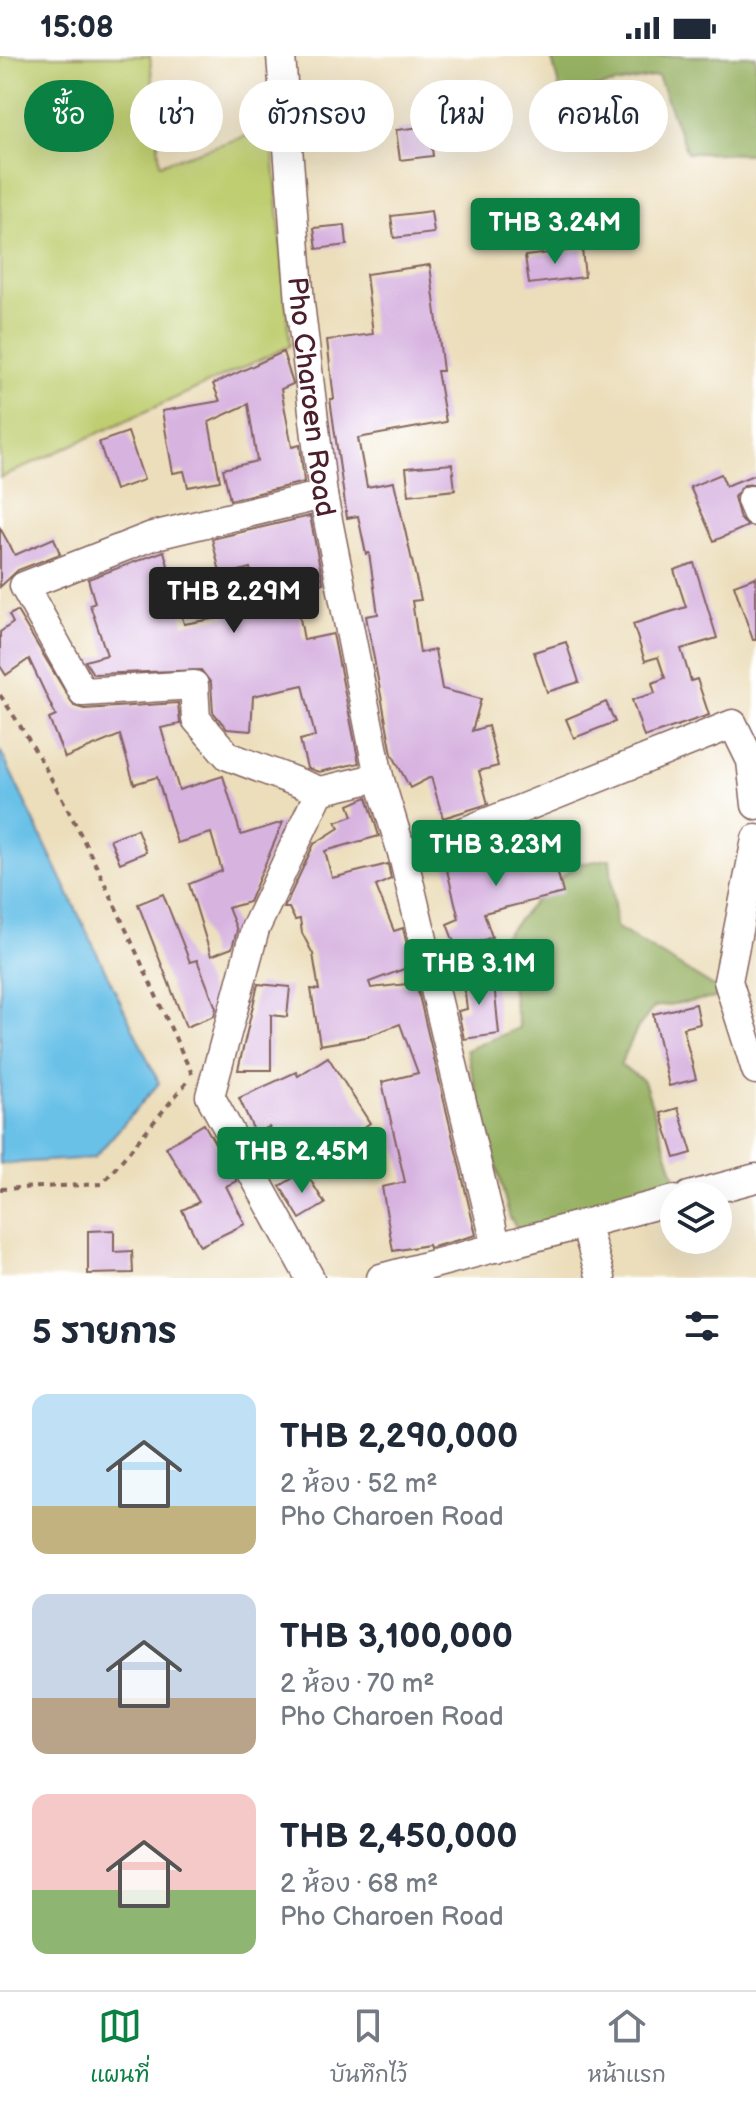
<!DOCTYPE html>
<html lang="th">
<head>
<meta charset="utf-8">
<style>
	:root { --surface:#fff; --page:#f6f6f7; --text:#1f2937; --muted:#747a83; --line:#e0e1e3; --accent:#0b8043 }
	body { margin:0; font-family:"Balsamiq Sans","Playpen Sans Thai",sans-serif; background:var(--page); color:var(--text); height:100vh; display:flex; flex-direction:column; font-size:30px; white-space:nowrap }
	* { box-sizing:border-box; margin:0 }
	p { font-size:26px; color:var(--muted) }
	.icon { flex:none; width:44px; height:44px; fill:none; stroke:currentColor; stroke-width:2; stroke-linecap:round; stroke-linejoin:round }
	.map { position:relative; height:1222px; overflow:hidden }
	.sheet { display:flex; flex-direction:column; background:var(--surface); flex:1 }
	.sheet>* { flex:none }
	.banner { position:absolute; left:24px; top:24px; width:708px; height:72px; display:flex; gap:16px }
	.controls { position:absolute; left:660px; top:1126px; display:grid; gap:16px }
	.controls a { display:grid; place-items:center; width:72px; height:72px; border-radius:50%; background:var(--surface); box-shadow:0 8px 32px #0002; font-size:40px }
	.price { position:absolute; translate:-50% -68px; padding:0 18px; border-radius:8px; background:var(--accent); color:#fff; font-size:26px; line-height:52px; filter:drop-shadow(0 2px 4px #0008) }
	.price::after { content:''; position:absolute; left:50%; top:48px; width:24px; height:18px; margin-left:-12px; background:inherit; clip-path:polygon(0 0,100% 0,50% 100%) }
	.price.current { background:#222; color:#fff }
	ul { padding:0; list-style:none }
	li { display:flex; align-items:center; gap:24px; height:200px; padding:0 32px }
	li span { display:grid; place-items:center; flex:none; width:224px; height:160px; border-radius:16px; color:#555 }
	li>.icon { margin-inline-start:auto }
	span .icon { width:96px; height:96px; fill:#fffc; stroke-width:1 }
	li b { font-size:34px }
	h2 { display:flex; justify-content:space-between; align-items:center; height:96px; padding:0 32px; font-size:34px }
	.chip { padding:0 28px; border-radius:36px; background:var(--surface); box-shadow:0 8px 32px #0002; font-size:28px; line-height:72px }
	.chip.current { background:var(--accent); color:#fff }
	.status { display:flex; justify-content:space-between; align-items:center; height:56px; padding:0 40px; background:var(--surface); direction:ltr }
	.status svg { height:22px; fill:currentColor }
	.tabs { display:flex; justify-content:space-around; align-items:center; height:112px; border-top:2px solid var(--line); background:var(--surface); font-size:22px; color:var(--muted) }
	.tabs a { display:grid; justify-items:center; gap:4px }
	.tabs .current { color:var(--accent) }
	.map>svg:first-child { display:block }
	.green { fill:#bfce71; stroke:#84764e; stroke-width:2 }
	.forest { fill:#97b163; stroke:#706847; stroke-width:2 }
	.water { fill:#6bc1e8; stroke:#5a708a; stroke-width:2 }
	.building { fill:#d7b3e0 }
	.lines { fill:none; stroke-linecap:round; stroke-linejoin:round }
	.minor-casing { stroke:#83625d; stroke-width:31 }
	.path { stroke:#83625d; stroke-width:4; stroke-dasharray:6 6; stroke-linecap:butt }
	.minor { stroke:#fff; stroke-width:28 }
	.labels { text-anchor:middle; stroke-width:6; stroke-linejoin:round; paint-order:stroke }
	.street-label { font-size:28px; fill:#4a1f2b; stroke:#fff }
</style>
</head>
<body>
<div class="status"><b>15:08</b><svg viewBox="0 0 49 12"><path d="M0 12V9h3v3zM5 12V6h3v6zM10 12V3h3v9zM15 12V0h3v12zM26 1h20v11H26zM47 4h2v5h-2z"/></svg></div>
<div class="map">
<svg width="756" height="1222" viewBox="0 0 756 1222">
	<rect width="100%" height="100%" fill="#fff"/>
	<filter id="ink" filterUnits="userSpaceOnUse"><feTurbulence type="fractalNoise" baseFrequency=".0125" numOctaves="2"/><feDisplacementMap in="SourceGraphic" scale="16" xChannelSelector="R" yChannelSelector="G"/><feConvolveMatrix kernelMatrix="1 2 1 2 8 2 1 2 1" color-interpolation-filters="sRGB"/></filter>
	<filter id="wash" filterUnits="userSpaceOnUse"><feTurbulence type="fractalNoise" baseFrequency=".006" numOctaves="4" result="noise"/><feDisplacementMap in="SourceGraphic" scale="32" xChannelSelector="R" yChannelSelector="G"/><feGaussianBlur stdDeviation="1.8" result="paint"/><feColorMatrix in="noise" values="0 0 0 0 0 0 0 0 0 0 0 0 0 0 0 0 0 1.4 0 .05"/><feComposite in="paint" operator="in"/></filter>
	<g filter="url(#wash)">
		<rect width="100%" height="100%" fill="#ecdebb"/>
		<!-- green -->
		<polygon class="green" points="0,0 150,0 160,108 271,72 290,290 0,422"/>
		<!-- forest -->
		<g class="forest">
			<polygon points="551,0 756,0 756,98 687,97 658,20 561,38"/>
			<polygon points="610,803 616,871 719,934 715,942 654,951 637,973 620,1009 644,1025 677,1128 518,1173 510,1162 466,994 519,972 502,882 536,844 577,808"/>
		</g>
		<!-- water -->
		<polygon class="water" points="0,694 159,1027 94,1102 0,1108"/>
		<g id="blocks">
			<!-- building -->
			<g class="building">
				<polygon points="429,70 433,100 400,104 396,74"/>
				<polygon points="431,155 434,177 394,182 391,160"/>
				<polygon points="345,169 347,189 317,193 314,172"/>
				<polygon points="582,193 585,221 529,228 525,200"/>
				<polygon points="430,209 443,315 437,315 446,366 358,382 367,431 394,426 421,544 412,545 420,597 435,594 442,633 481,643 472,675 488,670 498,710 479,715 488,748 443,762 431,721 410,732 392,698 366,560 378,558 369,497 366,498 358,460 347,462 330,343 334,343 327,284 373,278 366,218"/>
				<polygon points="283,296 293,328 281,333 292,391 300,389 304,426 230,444 223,413 257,405 248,348 209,366 220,425 188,431 184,415 173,417 162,355 220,345 213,328"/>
				<polygon points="128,376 144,424 115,434 99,386"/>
				<polygon points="452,408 455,434 409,439 406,412"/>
				<polygon points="721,418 726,430 756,418 756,428 744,429 734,441 740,463 748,470 714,485 690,431"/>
				<polygon points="310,460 323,527 295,535 304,584 333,578 359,707 319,716 307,712 300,684 315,680 303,629 253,640 251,675 227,673 213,656 211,627 201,614 93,618 85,605 107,599 90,549 95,547 88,523 164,495 184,568 261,554 250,512 221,520 212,483"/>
				<polygon points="0,472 15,499 54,482 60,498 18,514 0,531"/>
				<polygon points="694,507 717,582 681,593 691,625 697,623 709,659 644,681 632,644 655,637 652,627 665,622 658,601 645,605 633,568 686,551 674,514"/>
				<polygon points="756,521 756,584 753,584 734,529"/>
				<polygon points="17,555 74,650 84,653 178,647 180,668 161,672 179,734 223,720 241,779 283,766 249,846 228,852 237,874 232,892 211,900 189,828 222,815 211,777 177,787 157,721 134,728 120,679 65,702 49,663 56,660 29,603 6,619 0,610 0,576 13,567 9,559"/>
				<polygon points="566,586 579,626 547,636 534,596"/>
				<polygon points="606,646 615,666 574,682 566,663"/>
				<polygon points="367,741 379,780 325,795 332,822 388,808 391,823 376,830 394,875 403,872 412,910 369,926 371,932 416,927 476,1179 429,1192 428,1189 393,1195 382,1131 405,1126 382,1026 418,1017 400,968 366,981 320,989 311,933 319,934 313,898 302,877 300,863 295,864 289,852 284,852 314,788 339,772 336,766 353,760 349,749"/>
				<polygon points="137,773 146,796 120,807 110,783"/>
				<polygon points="479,788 484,807 551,790 563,837 484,857 492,881 457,894 447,868 459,863 444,802"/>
				<polygon points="163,838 190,906 197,904 216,952 214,960 186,971 138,848"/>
				<polygon points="493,917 499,978 464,983 458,955 467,953 463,921"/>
				<polygon points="258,928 290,931 287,961 271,959 271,1014 238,1014"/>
				<polygon points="696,948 700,968 683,972 696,1023 669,1030 653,958"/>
				<polygon points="328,1001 370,1067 336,1091 291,1114 269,1071 255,1077 239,1042 296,1016 298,1020"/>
				<polygon points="678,1052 692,1097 675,1102 661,1057"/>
				<polygon points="204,1068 237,1125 226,1130 245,1168 200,1190 182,1154 199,1146 166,1091"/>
				<polygon points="305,1115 325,1148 300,1163 280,1130"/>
				<polygon points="114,1174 114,1196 132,1195 133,1217 88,1218 88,1175"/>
			</g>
		</g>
	</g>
	<g filter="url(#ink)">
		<use href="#blocks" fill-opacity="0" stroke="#83625d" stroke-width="2"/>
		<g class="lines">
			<defs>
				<g id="minor">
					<path id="s1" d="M281,0L300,247L323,439L379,721L403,800L497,1192"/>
					<polyline points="751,444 756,456"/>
					<polyline points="320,735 228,700 196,663 194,629 83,636 24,530 152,480 323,439"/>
					<polyline points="756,783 728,925 756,1014"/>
					<polyline points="403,800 733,668 751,705 756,749"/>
					<polyline points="689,1140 756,1122"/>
					<polyline points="585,1168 601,1222"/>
					<polyline points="310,1222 210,1040 255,873 320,735 379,721"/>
					<polyline points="381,1222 674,1144"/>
				</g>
			</defs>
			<!-- minor casing -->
			<use href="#minor" class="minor-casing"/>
			<!-- path -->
			<g class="path">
				<path d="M0,639C79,755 132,891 192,1018"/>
				<polyline points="0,1133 102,1128 188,1025"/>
			</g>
			<!-- minor -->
			<use href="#minor" class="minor"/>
		</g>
	</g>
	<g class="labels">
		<!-- street labels -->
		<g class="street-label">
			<text dy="10" stroke="none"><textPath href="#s1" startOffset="342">Pho Charoen Road</textPath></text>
		</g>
	</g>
</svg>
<div class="controls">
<a><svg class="icon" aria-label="layers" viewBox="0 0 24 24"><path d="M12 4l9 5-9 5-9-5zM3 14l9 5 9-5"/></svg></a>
</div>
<b class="price" style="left:555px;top:210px">THB 3.24M</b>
<b class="price current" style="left:234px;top:579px">THB 2.29M</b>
<b class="price" style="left:496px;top:832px">THB 3.23M</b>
<b class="price" style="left:479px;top:951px">THB 3.1M</b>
<b class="price" style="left:302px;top:1139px">THB 2.45M</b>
<div class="banner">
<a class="chip current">ซื้อ</a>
<a class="chip">เช่า</a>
<a class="chip">ตัวกรอง</a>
<a class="chip">ใหม่</a>
<a class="chip">คอนโด</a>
</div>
</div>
<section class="sheet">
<h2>5 รายการ<svg class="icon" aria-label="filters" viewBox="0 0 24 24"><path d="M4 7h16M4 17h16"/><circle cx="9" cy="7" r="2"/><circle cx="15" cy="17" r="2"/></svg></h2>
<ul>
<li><span style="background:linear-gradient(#bfe0f5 70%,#c2b280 0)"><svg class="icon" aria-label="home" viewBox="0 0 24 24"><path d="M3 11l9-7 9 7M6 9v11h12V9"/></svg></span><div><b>THB 2,290,000</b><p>2 ห้อง · 52 m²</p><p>Pho Charoen Road</p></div></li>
<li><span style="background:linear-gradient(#c9d6e8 65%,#b9a48a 0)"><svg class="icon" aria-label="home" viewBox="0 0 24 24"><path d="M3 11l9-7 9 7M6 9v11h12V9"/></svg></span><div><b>THB 3,100,000</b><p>2 ห้อง · 70 m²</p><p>Pho Charoen Road</p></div></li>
<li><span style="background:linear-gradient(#f6c9c9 60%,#8fb573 0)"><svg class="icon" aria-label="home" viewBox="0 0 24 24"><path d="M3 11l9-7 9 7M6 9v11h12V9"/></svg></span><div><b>THB 2,450,000</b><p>2 ห้อง · 68 m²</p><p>Pho Charoen Road</p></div></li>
</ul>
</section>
<nav class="tabs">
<a class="current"><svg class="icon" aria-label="map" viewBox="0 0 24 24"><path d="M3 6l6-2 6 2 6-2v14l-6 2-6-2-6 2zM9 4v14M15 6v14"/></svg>แผนที่</a>
<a><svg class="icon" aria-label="saved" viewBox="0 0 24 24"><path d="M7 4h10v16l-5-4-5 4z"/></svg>บันทึกไว้</a>
<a><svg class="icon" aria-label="home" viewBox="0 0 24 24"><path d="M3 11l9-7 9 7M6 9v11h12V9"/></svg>หน้าแรก</a>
</nav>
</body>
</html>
